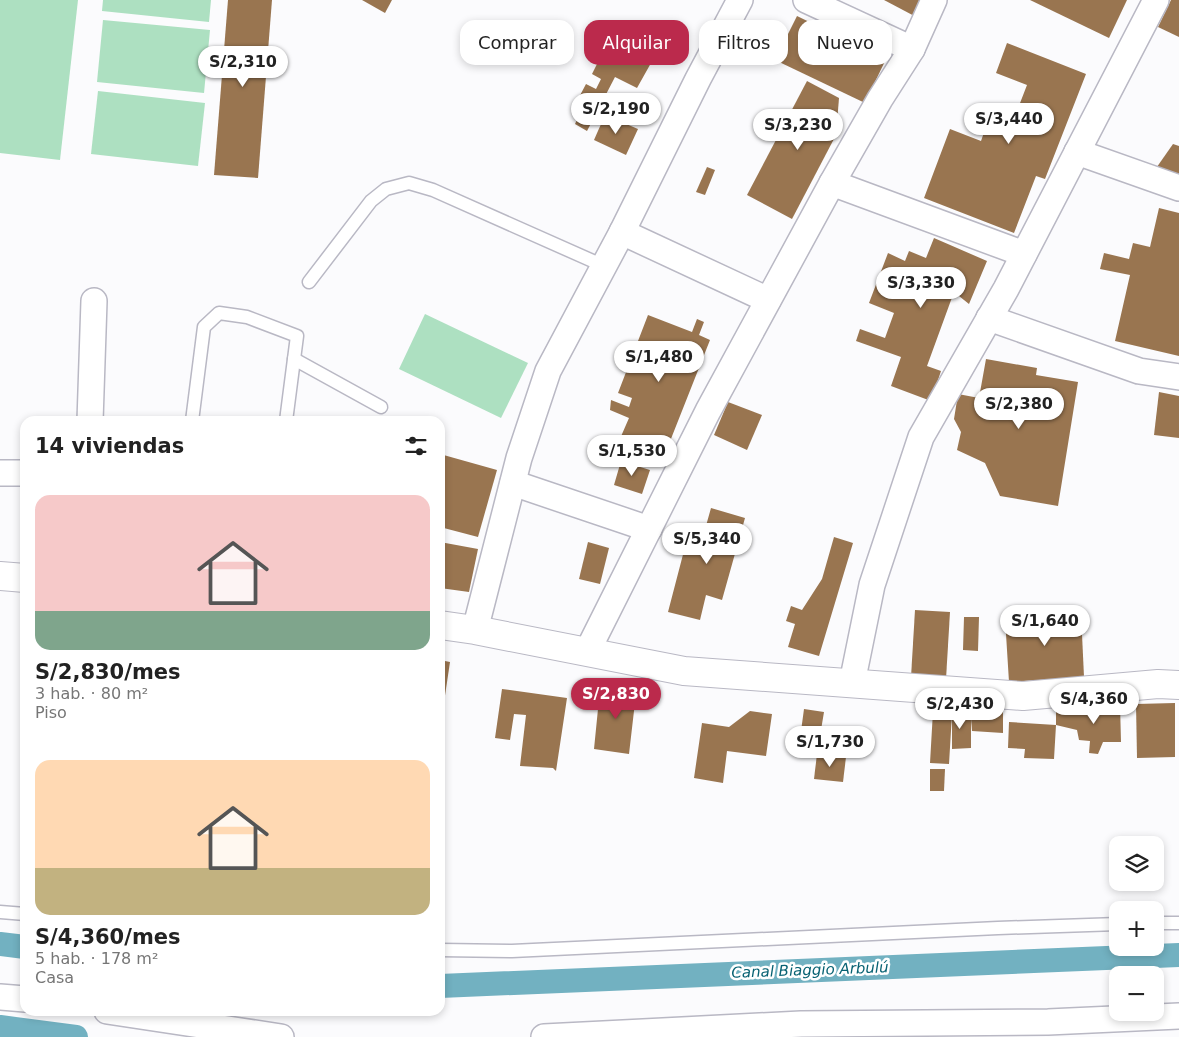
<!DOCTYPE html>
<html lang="es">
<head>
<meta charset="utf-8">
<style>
	:root { --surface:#fff; --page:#f6f6f6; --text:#222; --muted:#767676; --accent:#bb2a4c }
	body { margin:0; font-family:"DejaVu Sans",sans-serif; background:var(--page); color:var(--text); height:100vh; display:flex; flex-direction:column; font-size:19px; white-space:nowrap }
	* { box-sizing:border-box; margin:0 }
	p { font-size:16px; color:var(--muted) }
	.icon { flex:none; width:28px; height:28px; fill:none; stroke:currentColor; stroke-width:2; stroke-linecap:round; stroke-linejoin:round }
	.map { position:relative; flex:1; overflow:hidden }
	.side { position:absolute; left:20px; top:416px; width:425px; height:600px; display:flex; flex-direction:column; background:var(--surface); border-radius:15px; box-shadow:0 2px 8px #0003 }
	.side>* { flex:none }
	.banner { position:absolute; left:460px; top:20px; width:475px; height:45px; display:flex; gap:10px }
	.controls { position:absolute; left:1109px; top:836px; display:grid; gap:10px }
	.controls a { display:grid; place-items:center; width:55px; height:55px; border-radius:10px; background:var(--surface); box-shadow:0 2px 8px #0003; font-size:25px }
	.price { position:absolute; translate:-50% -42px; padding:0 11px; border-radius:18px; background:#fff; color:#222; font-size:16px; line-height:32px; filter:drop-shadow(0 1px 2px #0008) }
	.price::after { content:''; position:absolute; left:50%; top:30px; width:15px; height:11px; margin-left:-8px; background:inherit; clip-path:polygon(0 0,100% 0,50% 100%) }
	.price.current { background:var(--accent); color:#fff }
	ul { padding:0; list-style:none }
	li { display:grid; align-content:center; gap:10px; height:265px; padding:0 15px }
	li span { display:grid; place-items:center; height:155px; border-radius:15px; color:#555 }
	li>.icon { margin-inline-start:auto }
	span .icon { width:90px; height:90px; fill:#fffc; stroke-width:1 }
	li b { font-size:21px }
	h2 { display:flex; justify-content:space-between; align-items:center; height:60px; padding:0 15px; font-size:21px }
	.chip { padding:0 18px; border-radius:15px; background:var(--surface); box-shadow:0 2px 8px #0003; font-size:18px; line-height:45px }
	.chip.current { background:var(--accent); color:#fff }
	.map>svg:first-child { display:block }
	.green { fill:#ade0c1 }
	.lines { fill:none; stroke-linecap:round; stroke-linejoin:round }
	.canal { stroke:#72b1c1; stroke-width:24 }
	.building { fill:#997550 }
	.lane-casing { stroke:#b9b8c4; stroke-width:15 }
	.street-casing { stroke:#b9b8c4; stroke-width:28 }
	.secondary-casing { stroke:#b9b8c4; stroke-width:30 }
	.lane { stroke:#fff; stroke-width:12 }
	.street { stroke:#fff; stroke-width:25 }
	.secondary { stroke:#fff; stroke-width:28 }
	.labels { text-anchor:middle; stroke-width:5; stroke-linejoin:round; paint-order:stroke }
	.water-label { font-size:15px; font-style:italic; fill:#086273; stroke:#fff }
</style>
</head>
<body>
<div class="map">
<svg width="1179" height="1037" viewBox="0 0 1179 1037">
	<rect width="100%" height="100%" fill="#fbfbfd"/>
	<!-- green -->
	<g class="green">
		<polygon points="0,0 78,0 60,160 0,153"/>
		<polygon points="103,0 211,0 209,22 102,11"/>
		<polygon points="103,20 210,30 204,93 97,82"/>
		<polygon points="98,91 205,103 198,166 91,154"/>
		<polygon points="425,314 528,363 501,418 399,369"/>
	</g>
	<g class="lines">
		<!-- canal -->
		<g class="canal">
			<polyline points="0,944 25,947"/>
			<polyline points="440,986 1179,955"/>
			<polyline points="0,1027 76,1037"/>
		</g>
	</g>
	<!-- building -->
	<g class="building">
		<polygon points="228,0 272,0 258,178 214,175"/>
		<polygon points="362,0 392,0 385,13"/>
		<polygon points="884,0 930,0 920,19"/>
		<polygon points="1030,0 1127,0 1109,38"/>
		<polygon points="1171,0 1179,0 1179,37 1158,27"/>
		<polygon points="797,16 886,59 865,103 775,60"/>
		<polygon points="626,37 639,44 634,54 651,63 637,88 615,77 587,131 575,124 583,107 576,103 586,84 596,89 601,79 592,74 600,58 612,64"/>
		<polygon points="1007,43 1086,74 1045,179 1036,176 1014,233 924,198 950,129 981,141 988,121 1010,129 1027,85 996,73"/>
		<polygon points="807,81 839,98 836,135 792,219 747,195"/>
		<polygon points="605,115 638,129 626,155 594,140"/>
		<polygon points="1173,144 1179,146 1179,182 1152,174"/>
		<polygon points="707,167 715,170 705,195 696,192"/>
		<polygon points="1159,208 1179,213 1179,356 1115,341 1130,275 1100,269 1104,253 1129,259 1133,243 1150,247"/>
		<polygon points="934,238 987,261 969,304 954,292 927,366 941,371 931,401 891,386 901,357 856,341 860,329 885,338 894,313 869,303 888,253 905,261 909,251 926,258"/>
		<polygon points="648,315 692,332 697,319 704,322 699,335 710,340 663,459 619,441 629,418 610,410 611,400 629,407 632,398 618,393"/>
		<polygon points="986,359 1037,368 1036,375 1078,382 1058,506 1000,496 985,463 957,450 961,432 954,419 958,394 979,398"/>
		<polygon points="1159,392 1179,396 1179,438 1154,435"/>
		<polygon points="728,402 762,415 747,450 714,435"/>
		<polygon points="440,454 497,470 478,537 440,527"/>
		<polygon points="621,461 650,470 642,494 614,485"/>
		<polygon points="711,508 745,518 722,600 706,595 700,620 668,612 686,543 700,547"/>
		<polygon points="834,537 853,543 819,656 788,647 795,624 786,621 791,606 802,610 822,579"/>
		<polygon points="440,542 478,549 469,592 440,588"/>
		<polygon points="588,542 609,548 600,584 579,579"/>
		<polygon points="915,610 950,612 946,679 911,677"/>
		<polygon points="1081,613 1084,677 1009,682 1005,618"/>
		<polygon points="964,617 979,617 978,651 963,650"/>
		<polygon points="440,660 450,662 443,709 440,709"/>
		<polygon points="622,684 637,685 629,754 594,749 600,689 620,692"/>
		<polygon points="502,689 567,698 556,771 553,768 520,766 526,715 514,714 510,740 495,738"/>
		<polygon points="1175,703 1175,757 1137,758 1136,704"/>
		<polygon points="1095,704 1120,704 1121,742 1103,742 1098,754 1089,753 1090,741 1079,740 1077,730 1056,725 1056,709 1091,714"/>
		<polygon points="952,708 1003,710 1003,733 972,731 971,718 971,748 952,749 952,714 949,764 930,763 933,711"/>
		<polygon points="804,709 824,712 821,730 837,732 835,751 799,746"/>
		<polygon points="750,711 772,714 766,756 727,751 723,783 694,778 702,723 729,727"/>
		<polygon points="1009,722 1056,725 1054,759 1024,758 1025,749 1008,748"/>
		<polygon points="817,754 846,757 843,782 814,779"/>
		<polygon points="930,769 945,769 944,791 930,791"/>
	</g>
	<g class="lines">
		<defs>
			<g id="lane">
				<polyline points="309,282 371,201 386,189 409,183 433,190 604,266"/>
				<polyline points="294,359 381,407"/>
				<polyline points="192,421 204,327 219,313 247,317 297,336 286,421"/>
				<polyline points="0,912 25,914"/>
				<polyline points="1155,923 1179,923"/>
				<polyline points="440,950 512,951 998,928 1118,924"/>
			</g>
			<g id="street">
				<polyline points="806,0 912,49"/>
				<polyline points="1077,152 1179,188"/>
				<polyline points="832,183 1024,254"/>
				<polyline points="622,232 768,300"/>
				<polyline points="989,318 1139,371 1179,377"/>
				<polyline points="90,421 94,301"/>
				<polyline points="0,473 25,473"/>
				<polyline points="513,483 649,529"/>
				<polyline points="475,630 519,458 548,371 622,232 698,79 740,0"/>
				<polyline points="587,652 708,411 832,183 880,99 912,49 934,0"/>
				<polyline points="852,683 872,585 921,437 1006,289 1156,0"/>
				<polyline points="0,997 25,999"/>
				<polyline points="107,1011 281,1037"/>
				<polyline points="544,1037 801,1024 1048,1022 1179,1016"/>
			</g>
			<g id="secondary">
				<polyline points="0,576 25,578"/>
				<polyline points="440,625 475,630 684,671 1023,696 1158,684 1179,685"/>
			</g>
		</defs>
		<!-- lane casing -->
		<use href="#lane" class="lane-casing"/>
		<!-- street casing -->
		<use href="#street" class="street-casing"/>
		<!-- secondary casing -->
		<use href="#secondary" class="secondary-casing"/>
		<!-- lane -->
		<use href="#lane" class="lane"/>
		<!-- street -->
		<use href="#street" class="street"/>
		<!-- secondary -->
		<use href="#secondary" class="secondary"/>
	</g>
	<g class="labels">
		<!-- water labels -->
		<g class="water-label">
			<text transform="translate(810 970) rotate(-2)" y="5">Canal Biaggio Arbulú</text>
		</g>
	</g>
</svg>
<div class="controls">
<a><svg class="icon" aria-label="layers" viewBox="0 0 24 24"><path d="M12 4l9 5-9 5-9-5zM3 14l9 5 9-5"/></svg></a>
<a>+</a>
<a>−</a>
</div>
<b class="price" style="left:243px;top:88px">S/2,310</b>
<b class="price" style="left:616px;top:135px">S/2,190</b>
<b class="price" style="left:1009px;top:145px">S/3,440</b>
<b class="price" style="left:798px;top:151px">S/3,230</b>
<b class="price" style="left:921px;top:309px">S/3,330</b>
<b class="price" style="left:659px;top:383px">S/1,480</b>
<b class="price" style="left:1019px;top:430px">S/2,380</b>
<b class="price" style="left:632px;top:477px">S/1,530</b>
<b class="price" style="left:707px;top:565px">S/5,340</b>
<b class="price" style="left:1045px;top:647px">S/1,640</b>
<b class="price current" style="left:616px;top:720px">S/2,830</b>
<b class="price" style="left:1094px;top:725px">S/4,360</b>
<b class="price" style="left:960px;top:730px">S/2,430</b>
<b class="price" style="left:830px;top:768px">S/1,730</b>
<div class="banner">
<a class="chip">Comprar</a>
<a class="chip current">Alquilar</a>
<a class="chip">Filtros</a>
<a class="chip">Nuevo</a>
</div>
<section class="side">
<h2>14 viviendas<svg class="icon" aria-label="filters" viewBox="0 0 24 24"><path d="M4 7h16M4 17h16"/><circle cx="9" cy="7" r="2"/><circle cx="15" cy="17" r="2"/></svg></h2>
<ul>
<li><span style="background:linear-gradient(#f6c9c9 75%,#7fa58c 0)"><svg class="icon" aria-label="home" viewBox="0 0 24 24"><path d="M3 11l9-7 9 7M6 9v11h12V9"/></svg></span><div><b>S/2,830/mes</b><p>3 hab. · 80 m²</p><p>Piso</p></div></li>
<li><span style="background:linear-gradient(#ffd9b3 70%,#c2b280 0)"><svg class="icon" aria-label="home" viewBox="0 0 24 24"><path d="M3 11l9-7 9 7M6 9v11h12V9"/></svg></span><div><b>S/4,360/mes</b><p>5 hab. · 178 m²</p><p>Casa</p></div></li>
</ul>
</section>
</div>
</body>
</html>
